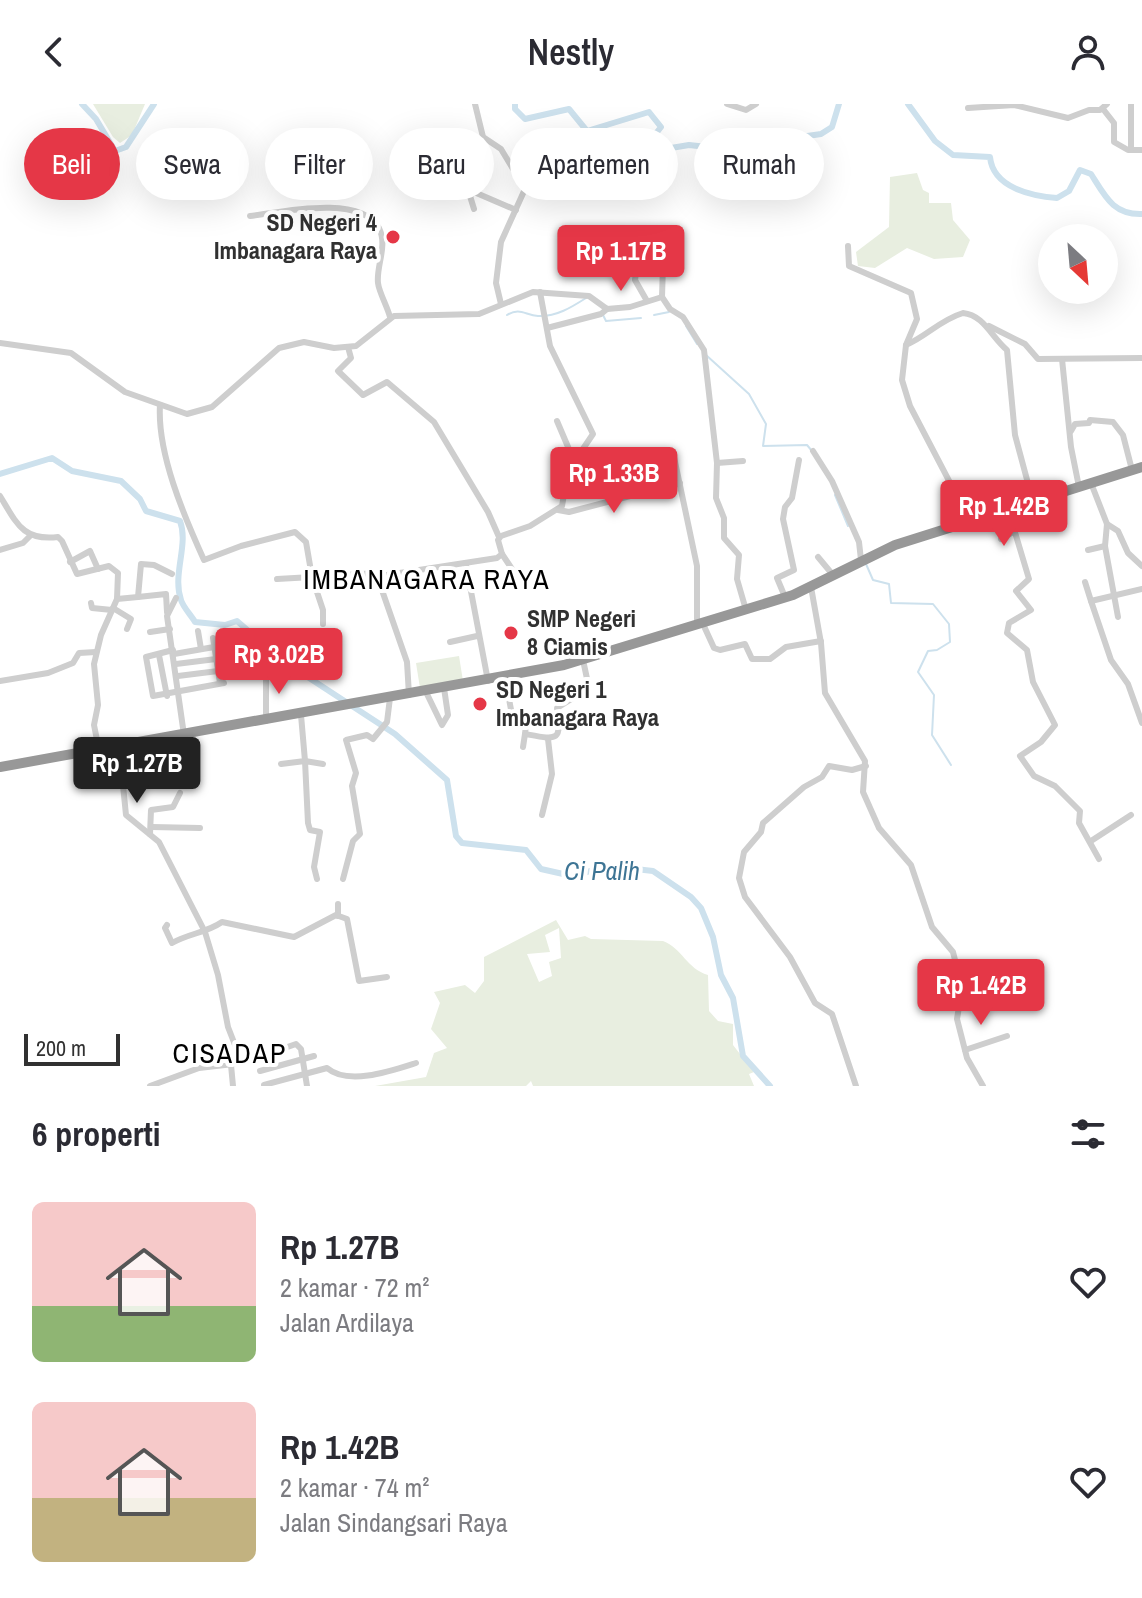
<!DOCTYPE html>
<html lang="id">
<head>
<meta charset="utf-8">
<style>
	:root { --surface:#fff; --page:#f7f7f7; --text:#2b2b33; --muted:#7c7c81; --accent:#e53747 }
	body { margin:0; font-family:"Archivo Narrow",sans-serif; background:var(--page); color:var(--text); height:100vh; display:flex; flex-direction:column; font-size:30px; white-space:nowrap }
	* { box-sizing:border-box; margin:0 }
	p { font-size:26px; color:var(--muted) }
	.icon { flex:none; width:44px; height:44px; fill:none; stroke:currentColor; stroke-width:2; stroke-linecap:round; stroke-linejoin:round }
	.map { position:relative; height:982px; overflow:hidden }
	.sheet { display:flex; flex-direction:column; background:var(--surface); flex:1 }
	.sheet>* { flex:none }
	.hud { position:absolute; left:24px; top:24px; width:1094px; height:72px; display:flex; gap:16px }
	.needle { width:52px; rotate:154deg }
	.controls { position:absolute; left:1038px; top:120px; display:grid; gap:16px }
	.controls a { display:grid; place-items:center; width:80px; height:80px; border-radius:50%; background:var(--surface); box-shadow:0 8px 32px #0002; font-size:40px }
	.scale { position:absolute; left:24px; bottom:20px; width:96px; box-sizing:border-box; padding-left:8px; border:4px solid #313131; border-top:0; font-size:22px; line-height:28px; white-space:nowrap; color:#313131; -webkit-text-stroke:6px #fff; paint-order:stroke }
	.price { position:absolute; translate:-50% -68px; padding:0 18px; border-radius:8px; background:var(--accent); color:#fff; font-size:26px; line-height:52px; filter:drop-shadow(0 2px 4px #0008) }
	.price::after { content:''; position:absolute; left:50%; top:48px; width:24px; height:18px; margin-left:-12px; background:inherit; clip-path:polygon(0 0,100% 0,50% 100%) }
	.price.current { background:#222; color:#fff }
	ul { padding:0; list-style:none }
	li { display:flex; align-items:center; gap:24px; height:200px; padding:0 32px }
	li span { display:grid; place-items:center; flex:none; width:224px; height:160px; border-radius:12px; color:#555 }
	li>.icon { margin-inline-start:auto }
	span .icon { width:96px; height:96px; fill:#fffc; stroke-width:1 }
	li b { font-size:34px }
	h2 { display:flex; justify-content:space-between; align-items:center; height:96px; padding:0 32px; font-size:34px }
	.chip { padding:0 28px; border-radius:36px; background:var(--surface); box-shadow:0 8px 32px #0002; font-size:28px; line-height:72px }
	.chip.current { background:var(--accent); color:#fff }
	header { display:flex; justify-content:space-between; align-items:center; height:104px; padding:0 32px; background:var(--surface); font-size:36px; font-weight:600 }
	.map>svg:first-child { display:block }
	.green { fill:#e8eee0; fill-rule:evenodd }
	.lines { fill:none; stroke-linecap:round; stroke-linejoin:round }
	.stream { stroke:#cde1ed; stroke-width:2 }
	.river { stroke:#cde1ed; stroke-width:6 }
	.minor { stroke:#cecece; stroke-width:6 }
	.highway { stroke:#989898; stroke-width:10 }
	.poi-dot { fill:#e53747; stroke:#fff; stroke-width:3 }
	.labels { text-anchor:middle; stroke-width:8; stroke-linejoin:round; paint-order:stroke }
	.poi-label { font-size:24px; font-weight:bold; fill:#313131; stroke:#fff; text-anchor:start }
	.water-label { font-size:26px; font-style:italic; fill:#3e7595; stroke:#fff }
	.quarter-label { font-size:28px; letter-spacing:2px; fill:#000; stroke:#fff }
</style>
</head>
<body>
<header><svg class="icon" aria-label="back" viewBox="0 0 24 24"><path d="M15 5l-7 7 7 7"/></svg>Nestly<svg class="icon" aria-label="person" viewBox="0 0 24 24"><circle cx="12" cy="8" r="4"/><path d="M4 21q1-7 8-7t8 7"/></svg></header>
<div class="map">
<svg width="1142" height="982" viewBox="0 0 1142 982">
	<rect width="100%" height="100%" fill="#fff"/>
	<!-- green -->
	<g class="green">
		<polygon points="93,0 145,0 132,31 120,39 113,33"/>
		<polygon points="917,69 923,86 929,89 929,99 951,99 953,116 970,136 963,153 934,155 907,144 875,164 858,162 856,148 889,123 890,73"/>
		<polygon points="459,552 463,577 420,584 416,559"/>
		<path d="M556,816L568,836L585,832L591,835L663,837C682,844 687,865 708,871L709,907L718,917L733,920V941L754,968L749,970L754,982H533L531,977L526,982H375L426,973L434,949L447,944L431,925L440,899L434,888L465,881L475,889L484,877V853ZM559,824L561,854L549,858L552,872L539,878L527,850L550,848L545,831Z"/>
	</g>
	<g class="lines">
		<!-- stream -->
		<g class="stream">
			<path d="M507,211C520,203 525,211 538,212C556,213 572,203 586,194"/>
			<polyline points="603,211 606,217 641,214"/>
			<polyline points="654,211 669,208"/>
			<polyline points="686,222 697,240"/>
			<polyline points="706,251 749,290 766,320 763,342 807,341 812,347"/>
			<polyline points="835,391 848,422"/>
			<polyline points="866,460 873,476 889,480 891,499 933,500 949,520 950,538 937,546 928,547 918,568 934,591 932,631 951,661"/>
		</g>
		<!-- river -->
		<g class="river">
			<polyline points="82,0 96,15 115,47 126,43 154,0"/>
			<polyline points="515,0 515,5 525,15 569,5 587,27 649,8 661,23 654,32 671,44 689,41 725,45 753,33 780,36 821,30 832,23 839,0"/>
			<path d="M908,0L935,37L953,51L990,53C993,84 1032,92 1057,94L1069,87L1080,66L1091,70C1105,92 1113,111 1142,110"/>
			<path d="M0,370L52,354L72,367L121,377L140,395L146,407L180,417C189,441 172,470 181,496C183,503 191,511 195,518L225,521L237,517L252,530L272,560L297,566L395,630L447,676L456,732L462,739L526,746L541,765L572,772L609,762L653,767L691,793L701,804L713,833L721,871L733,894L743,952L770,982"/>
		</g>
		<!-- minor -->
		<g class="minor">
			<polyline points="475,0 483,33 501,45 525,85 501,138 496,179 501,200"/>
			<polyline points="727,0 746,6 756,0"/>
			<polyline points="968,4 1014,1 1068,14 1089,6 1100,6 1107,0"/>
			<polyline points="1103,5 1114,19 1114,38 1128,46 1142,46"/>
			<polyline points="1131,46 1131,0"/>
			<polyline points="474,105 470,92 474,88 516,106"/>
			<path d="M250,112C282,108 360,90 379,124C388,142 376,162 378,179C379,188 387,202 390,213"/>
			<polyline points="659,127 663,161 662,193"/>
			<polyline points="848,142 849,162 911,189 917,215 906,241"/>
			<polyline points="631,160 637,162 635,176 647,197"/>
			<polyline points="989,222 1025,240 1038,255 1142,254"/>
			<polyline points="547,224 601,210 607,205"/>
			<polyline points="0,239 71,249 125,288 187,310 212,303 279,244 304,238 334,244 356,242 394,212 479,210 533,188 589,192 607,205 630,203 662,193 670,205 683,213 704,246 717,359 716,394 724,414 724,434 739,451 737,475 746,506"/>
			<polyline points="348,243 351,254 338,267 363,291 387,278 434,318 488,408 499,433"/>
			<polyline points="1062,255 1071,343 1079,383"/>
			<path d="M160,301C157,349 184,412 204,456L241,442L295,428L306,438L312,473L376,469L407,558L409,591"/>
			<polyline points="557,317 574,357"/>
			<polyline points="1071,327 1075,320 1089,319 1090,316 1113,318 1123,331 1132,366"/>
			<polyline points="813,347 832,377 859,438 861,456"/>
			<polyline points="674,353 697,462 697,522"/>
			<polyline points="717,359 743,357"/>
			<polyline points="1091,379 1107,420 1105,442 1118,513"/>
			<path d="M0,392C17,420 23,437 58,433L62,437L77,470L109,462L118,469L117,495L101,531L94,560L98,601L94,621L99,646"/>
			<polyline points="1008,405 1029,475 1016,487 1031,506 1009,519 1007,529 1027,546 1033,578 1055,621 1041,638 1020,652 1034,672 1055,682 1080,707 1079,719 1099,755"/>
			<polyline points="558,406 569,408 680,379"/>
			<path d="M970,417L910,302L902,276L906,241C927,232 940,216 963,209C984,211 992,234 1007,246L1015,331L1033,398"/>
			<polyline points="1107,420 1118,427 1128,449 1142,462"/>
			<polyline points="1001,435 1015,427"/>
			<polyline points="0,446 23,439 31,431"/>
			<polyline points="1088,446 1105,442"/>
			<polyline points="502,450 512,465"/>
			<polyline points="818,453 833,471"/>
			<polyline points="70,458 90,447 98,465"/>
			<polyline points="466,461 488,577"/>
			<polyline points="380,472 497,454 502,450 498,436 501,432 530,422 562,402 568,367 593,330 550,242 540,188"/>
			<polyline points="277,475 312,473 323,506 323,520"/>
			<polyline points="1085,478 1091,497"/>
			<polyline points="811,483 821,539 825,589 865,657 863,688 879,724 911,761 932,823 953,848 962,884 957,915 967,954 983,982"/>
			<polyline points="1142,485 1091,497 1111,556 1128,580 1142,619"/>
			<polyline points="138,493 166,490 167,508"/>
			<polyline points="785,493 777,474 794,466 783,415 785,403 792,394 799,356"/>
			<polyline points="176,494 167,512 184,631"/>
			<polyline points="117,495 138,493 141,460 154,461 172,470"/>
			<polyline points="91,499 92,504 112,506"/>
			<polyline points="113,504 131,515 127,525"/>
			<polyline points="703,520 714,544 720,546 745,540 752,555 770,555 786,543 821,537"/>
			<polyline points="198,527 201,545"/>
			<polyline points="150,528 170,525"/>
			<polyline points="213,534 220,579"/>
			<polyline points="450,538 477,532"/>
			<polyline points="173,546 146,553 153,592 224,579"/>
			<polyline points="174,550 214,543"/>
			<polyline points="159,551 167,592"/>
			<polyline points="176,560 216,555"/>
			<polyline points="266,564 266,617"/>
			<polyline points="178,572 218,567"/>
			<polyline points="505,574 513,616 526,621 525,630"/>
			<polyline points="0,577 48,569 73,559 79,549 96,548"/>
			<polyline points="426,588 442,621 448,611 444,584"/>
			<polyline points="119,642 126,711 159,738 205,828 218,871 228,923 242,959"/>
			<path d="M523,643L525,630C558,636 562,638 557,604L589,584L583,556"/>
			<polyline points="120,660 138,660"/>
			<polyline points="281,660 305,657 301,611"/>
			<polyline points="542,711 552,670 548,635"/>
			<polyline points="152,723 200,724"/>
			<polyline points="150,730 151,706 173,703 180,689"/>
			<polyline points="1091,737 1131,711"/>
			<polyline points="317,775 314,763 320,728 310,726 308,719 305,657 323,660"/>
			<polyline points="343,775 353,737 360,730 352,682 356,669 346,636 367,631 373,635 387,618 390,594"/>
			<polyline points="338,800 338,812"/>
			<path d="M167,821L165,824L172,839C190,829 206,829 222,818L294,833L336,811L347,815L359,877L387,873"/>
			<polyline points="965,946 1007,932"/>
			<polyline points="231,961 233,982"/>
			<polyline points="260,967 314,952"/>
			<path d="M264,981L327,964C348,982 391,967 416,959"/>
			<polyline points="150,982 199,964 242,959 296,940 301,945 307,982"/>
			<polyline points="856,982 832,910 815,899 790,853 745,793 739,774 744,748 761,728 763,719 804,683 822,673 829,662 852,666 866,662"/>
		</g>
		<!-- highway -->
		<polyline class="highway" points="0,663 564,561 793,491 895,441 1142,363"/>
	</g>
	<!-- markers -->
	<g class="poi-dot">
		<circle cx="393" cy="133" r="8"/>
		<circle cx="511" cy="529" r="8"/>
		<circle cx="480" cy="600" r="8"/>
	</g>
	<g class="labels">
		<!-- poi labels -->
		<g class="poi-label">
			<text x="377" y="127" text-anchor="end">SD Negeri 4<tspan x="377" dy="28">Imbanagara Raya</tspan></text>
			<text x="527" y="523">SMP Negeri<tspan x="527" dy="28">8 Ciamis</tspan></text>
			<text x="496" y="594">SD Negeri 1<tspan x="496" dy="28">Imbanagara Raya</tspan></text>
		</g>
		<!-- water labels -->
		<g class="water-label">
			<text x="602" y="776">Ci Palih</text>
		</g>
		<!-- quarter labels -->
		<g class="quarter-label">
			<text x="427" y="485">IMBANAGARA RAYA</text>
			<text x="230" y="959">CISADAP</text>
		</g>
	</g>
</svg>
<div class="controls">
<a><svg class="needle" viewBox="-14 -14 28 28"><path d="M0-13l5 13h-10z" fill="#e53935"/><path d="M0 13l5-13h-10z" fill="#7c7c81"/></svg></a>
</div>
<div class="scale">200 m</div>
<b class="price" style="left:621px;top:189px">Rp 1.17B</b>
<b class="price" style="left:614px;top:411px">Rp 1.33B</b>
<b class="price" style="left:1004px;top:444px">Rp 1.42B</b>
<b class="price" style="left:279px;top:592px">Rp 3.02B</b>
<b class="price current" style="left:137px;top:701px">Rp 1.27B</b>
<b class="price" style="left:981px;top:923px">Rp 1.42B</b>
<div class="hud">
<a class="chip current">Beli</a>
<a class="chip">Sewa</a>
<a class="chip">Filter</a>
<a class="chip">Baru</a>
<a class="chip">Apartemen</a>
<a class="chip">Rumah</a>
</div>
</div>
<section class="sheet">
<h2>6 properti<svg class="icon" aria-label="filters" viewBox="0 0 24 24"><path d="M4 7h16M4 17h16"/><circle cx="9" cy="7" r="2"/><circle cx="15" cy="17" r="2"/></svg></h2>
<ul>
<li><span style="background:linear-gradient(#f6c9c9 65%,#8fb573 0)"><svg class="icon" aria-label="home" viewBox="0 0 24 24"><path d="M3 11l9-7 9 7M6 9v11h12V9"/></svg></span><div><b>Rp 1.27B</b><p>2 kamar · 72 m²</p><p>Jalan Ardilaya</p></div><svg class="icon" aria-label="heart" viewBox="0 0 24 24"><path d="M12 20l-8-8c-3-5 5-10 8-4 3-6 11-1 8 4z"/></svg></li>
<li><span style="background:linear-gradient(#f6c9c9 60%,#c2b280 0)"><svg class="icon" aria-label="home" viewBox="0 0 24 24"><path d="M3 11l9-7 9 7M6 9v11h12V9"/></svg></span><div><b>Rp 1.42B</b><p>2 kamar · 74 m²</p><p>Jalan Sindangsari Raya</p></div><svg class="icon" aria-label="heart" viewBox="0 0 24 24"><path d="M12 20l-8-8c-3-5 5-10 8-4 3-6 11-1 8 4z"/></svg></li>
</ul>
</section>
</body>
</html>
